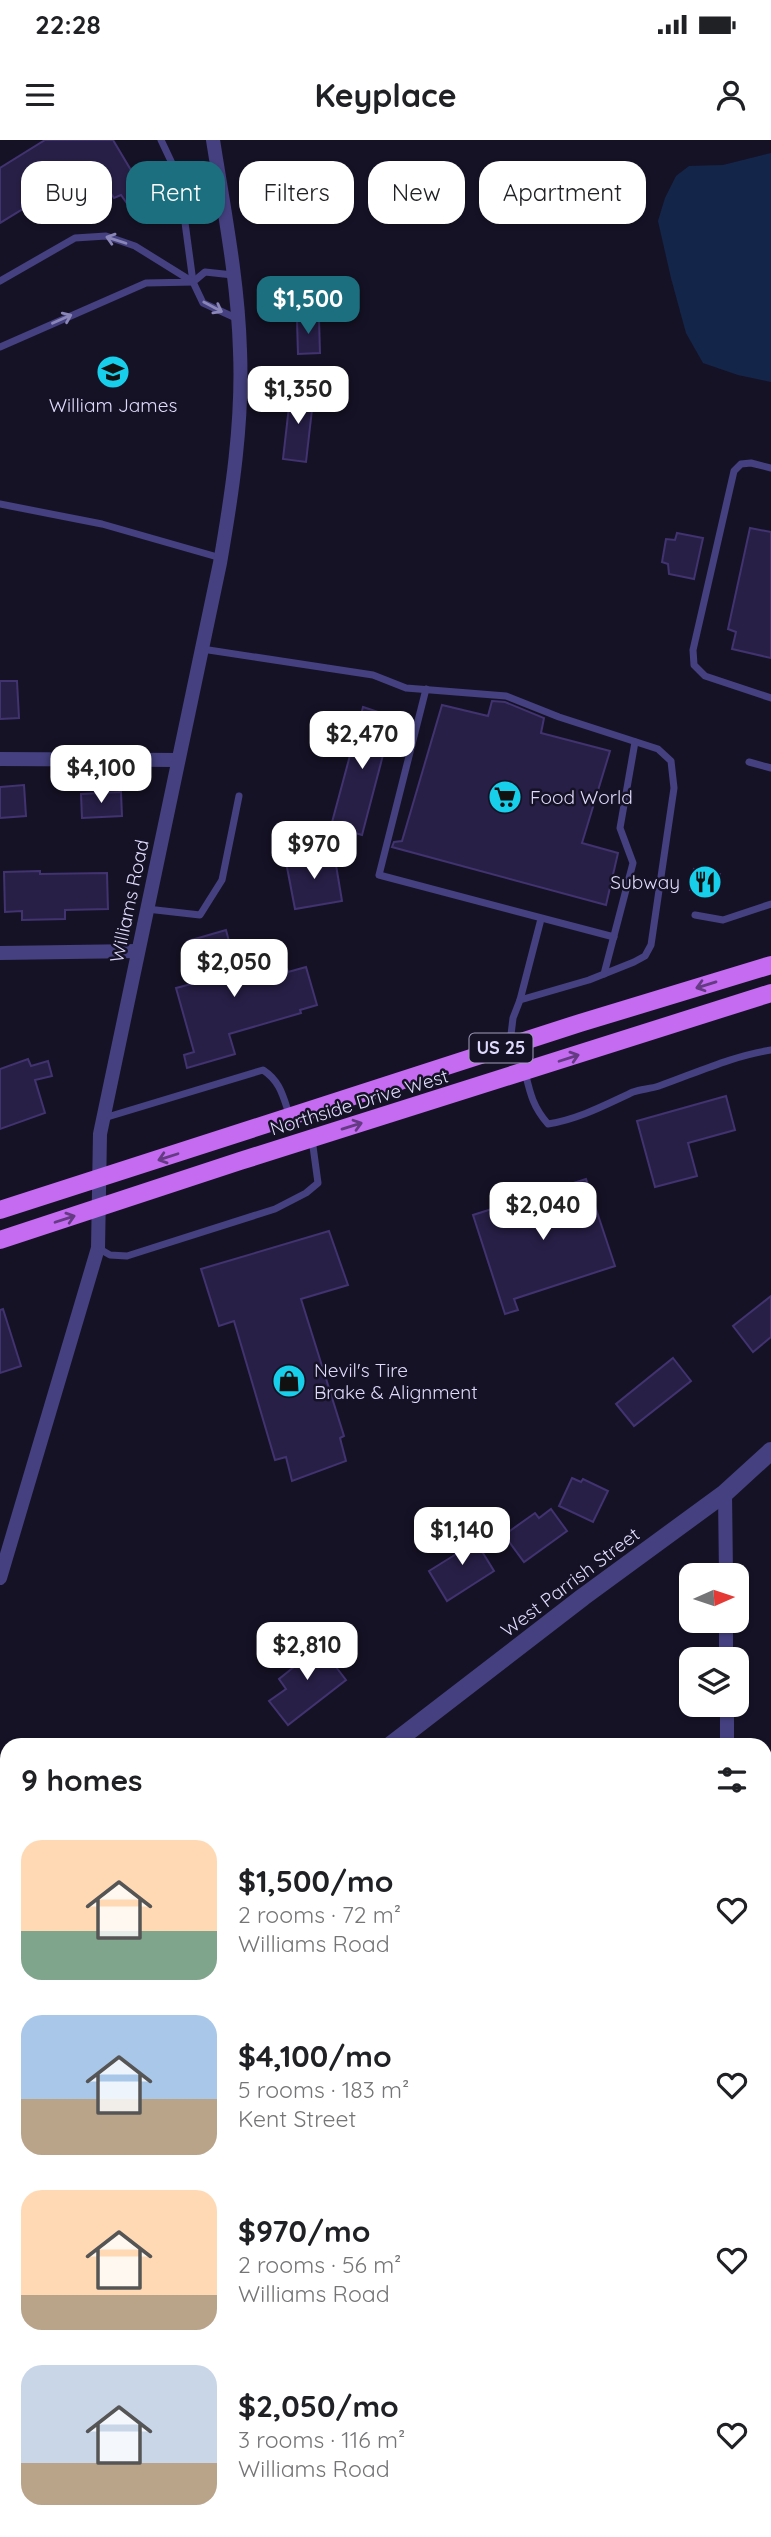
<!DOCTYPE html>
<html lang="en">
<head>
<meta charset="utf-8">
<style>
	:root { --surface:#fff; --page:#f2f2f2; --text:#202124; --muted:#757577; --accent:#1c6f7e }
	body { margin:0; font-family:Quicksand,sans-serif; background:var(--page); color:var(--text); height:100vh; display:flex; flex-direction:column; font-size:26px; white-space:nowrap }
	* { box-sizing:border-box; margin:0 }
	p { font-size:23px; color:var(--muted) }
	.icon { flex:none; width:38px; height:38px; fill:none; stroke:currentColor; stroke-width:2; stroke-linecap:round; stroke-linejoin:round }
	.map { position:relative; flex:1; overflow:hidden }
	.side { position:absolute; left:0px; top:1598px; width:772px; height:800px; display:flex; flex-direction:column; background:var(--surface); border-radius:21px 21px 0 0; box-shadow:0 2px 5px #0004 }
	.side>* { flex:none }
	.guide { position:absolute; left:21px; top:21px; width:730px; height:63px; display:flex; gap:14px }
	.needle { width:46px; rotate:87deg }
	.tools { position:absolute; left:679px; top:1423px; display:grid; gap:14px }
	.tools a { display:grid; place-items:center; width:70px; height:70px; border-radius:14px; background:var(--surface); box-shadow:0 2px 5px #0004; font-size:35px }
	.price { position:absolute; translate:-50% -60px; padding:0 16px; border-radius:14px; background:#fff; color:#222; font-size:23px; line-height:46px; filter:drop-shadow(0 2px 4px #0008) }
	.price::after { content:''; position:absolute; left:50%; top:42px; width:21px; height:16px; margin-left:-10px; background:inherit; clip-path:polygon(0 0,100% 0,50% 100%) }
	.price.current { background:var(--accent); color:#fff }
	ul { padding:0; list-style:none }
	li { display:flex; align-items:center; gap:21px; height:175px; padding:0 21px }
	li span { display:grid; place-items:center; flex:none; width:196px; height:140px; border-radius:21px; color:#555 }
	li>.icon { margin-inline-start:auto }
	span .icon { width:84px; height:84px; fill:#fffc; stroke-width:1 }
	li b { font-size:30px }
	h2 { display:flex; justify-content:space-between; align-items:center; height:84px; padding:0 21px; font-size:30px }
	.pill { padding:0 24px; border-radius:21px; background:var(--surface); box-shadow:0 2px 5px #0004; font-size:24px; line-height:63px }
	.pill.current { background:var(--accent); color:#fff }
	.status { display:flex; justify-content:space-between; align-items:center; height:49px; padding:0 35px; background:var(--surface); direction:ltr }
	.status svg { height:19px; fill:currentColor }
	header { display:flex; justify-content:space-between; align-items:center; height:91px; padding:0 21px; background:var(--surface); font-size:32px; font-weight:700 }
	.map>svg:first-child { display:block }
	.water { fill:#132649 }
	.building { fill:#281f46; stroke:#413370; stroke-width:2 }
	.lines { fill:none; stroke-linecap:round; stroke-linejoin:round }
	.service { stroke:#454181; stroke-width:7 }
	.minor { stroke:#454181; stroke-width:14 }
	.tertiary { stroke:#454181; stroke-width:18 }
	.primary { stroke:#c46bf2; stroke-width:18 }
	.oneway { stroke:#8a86b8 }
	.oneway2 { stroke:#643a82 }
	.labels { text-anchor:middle; stroke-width:5; stroke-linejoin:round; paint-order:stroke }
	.shield { fill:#161226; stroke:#a39ebc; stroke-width:2 }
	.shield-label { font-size:18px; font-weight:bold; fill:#dfdafc }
	.poi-label { font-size:19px; fill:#dfdafc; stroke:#161226; text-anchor:start }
	.street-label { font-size:19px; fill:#dfdafc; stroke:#161226 }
</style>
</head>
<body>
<div class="status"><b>22:28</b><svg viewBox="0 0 49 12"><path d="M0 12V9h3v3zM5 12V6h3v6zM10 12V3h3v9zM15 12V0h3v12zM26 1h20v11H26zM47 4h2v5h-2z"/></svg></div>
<header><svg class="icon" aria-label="menu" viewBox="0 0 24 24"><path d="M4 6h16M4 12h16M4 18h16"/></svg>Keyplace<svg class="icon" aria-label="person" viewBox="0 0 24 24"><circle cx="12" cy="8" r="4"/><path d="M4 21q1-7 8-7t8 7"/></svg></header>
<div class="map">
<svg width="771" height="2397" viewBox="0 0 771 2397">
	<rect width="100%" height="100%" fill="#161226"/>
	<!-- water -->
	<polygon class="water" points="771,13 771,242 738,235 703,223 686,193 671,138 658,81 665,58 676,36 689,26 723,25"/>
	<!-- building -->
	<g class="building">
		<polygon points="45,0 113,0 150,62 133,72 121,55 114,58 93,26 0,83 0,28"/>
		<polygon points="319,179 320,213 298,214 297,180"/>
		<polygon points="291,249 314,252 306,322 283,319"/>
		<polygon points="750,388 771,392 771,518 732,509 736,492 728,489"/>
		<polygon points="677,393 703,398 694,439 669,434 668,424 662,422 666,399 675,400"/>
		<polygon points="0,541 17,541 19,578 0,579"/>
		<polygon points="492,561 505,562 544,578 541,593 610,611 582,703 618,713 606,765 392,707 394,702 402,701 442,565 488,576"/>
		<polygon points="363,567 393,577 362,695 331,686"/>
		<polygon points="24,645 26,676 0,678 0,647"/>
		<polygon points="121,652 122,676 82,678 81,654"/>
		<polygon points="334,713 342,761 295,769 286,722"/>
		<polygon points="694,729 720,734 715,754 690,750"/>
		<polygon points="40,731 40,734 107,733 108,769 65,770 65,779 22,780 22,771 5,772 4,732"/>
		<polygon points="226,790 240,843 287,829 288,832 306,827 317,865 300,870 301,873 229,894 235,914 187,928 184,915 194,912 176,848 199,842 188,801"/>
		<polygon points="28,919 31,926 48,921 52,936 35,940 45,973 0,989 0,929"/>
		<polygon points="726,956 735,990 688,1003 697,1036 655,1047 637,981"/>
		<polygon points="586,1039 615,1126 514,1159 518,1170 505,1174 473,1075"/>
		<polygon points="329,1091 348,1145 301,1159 344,1296 340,1298 346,1321 292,1341 286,1317 275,1320 234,1181 219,1186 201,1129"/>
		<polygon points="771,1156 771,1197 753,1212 733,1186"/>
		<polygon points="3,1169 21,1226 0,1233 0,1170"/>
		<polygon points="673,1218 691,1241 634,1286 616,1264"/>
		<polygon points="572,1338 581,1342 583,1339 608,1351 593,1382 559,1366"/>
		<polygon points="551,1369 567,1391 524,1422 504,1395 535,1373 539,1378"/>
		<polygon points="467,1387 494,1431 447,1461 429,1431 461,1411 452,1397"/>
		<polygon points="312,1496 346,1540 288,1585 269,1561 286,1549 279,1539 300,1522 292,1511"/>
	</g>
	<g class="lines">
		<!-- service -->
		<g class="service">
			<polyline points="161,0 179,38 193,142"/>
			<polyline points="233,135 205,132 193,142 203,163 238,179"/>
			<polyline points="0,141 75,98 106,96 135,106 193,142 146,143 0,207"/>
			<polyline points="771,328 751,323 741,324 734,331 693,510 694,525 705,536 771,558"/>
			<polyline points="0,364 102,384 221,418"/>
			<polyline points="202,509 373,535 406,548 506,556 559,577 658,609 671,621 674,648 651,805 645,816 634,822 589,840 520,860 513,878 510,903"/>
			<polyline points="426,549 379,735 614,797"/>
			<polyline points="749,622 771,628"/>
			<polyline points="147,769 200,775 222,740 239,656"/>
			<polyline points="695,775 723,780 771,764"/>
			<polyline points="604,834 633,723 620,688 635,602"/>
			<polyline points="520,860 541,779"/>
			<path d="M525,932C530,953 533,967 548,984C579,979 605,965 633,952C641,949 650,949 659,946C696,933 732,916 771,910"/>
			<path d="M104,978L263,930C280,941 283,956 289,974"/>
			<polyline points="98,1108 110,1115 127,1116 275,1069 306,1053 318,1043 312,999"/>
		</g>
		<!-- minor -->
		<g class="minor">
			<polyline points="0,619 178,620"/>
			<polyline points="0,813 138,811"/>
			<polyline points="725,1353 726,1435"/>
			<path d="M0,1438L98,1108L100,994L220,423C232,354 243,282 240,211C238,140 224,70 213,0"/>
			<polyline points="726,1480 726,1519"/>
			<polyline points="727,1564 727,1605"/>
			<polyline points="0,2125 7,2123"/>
			<polyline points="0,2301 7,2301"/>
			<polyline points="765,2302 771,2302"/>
			<polyline points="247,2390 247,2397"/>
			<polyline points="733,2390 733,2397"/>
		</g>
		<!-- tertiary -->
		<g class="tertiary">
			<polyline points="391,1605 583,1457 725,1353 771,1311"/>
			<polyline points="0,1906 7,1900"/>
		</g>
		<!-- primary -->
		<g class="primary">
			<polyline points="0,1070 580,883 771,825"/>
			<polyline points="0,1100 240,1021 771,853"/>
		</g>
	</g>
	<!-- one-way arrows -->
	<defs><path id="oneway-shaft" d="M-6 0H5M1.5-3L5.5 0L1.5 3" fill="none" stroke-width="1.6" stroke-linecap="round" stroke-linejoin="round" transform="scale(1.75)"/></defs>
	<g class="oneway">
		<use href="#oneway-shaft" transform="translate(116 100) rotate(-162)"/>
		<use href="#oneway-shaft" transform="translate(213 167) rotate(28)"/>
		<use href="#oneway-shaft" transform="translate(62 179) rotate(-24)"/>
	</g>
	<g class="oneway2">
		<use href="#oneway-shaft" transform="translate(706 845) rotate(163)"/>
		<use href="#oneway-shaft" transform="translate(569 918) rotate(-18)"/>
		<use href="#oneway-shaft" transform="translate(352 986) rotate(-17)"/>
		<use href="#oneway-shaft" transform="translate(168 1017) rotate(162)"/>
		<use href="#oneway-shaft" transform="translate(65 1079) rotate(-18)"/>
	</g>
	<!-- icons -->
	<defs>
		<symbol id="school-disc" viewBox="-11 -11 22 22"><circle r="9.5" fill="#17cfeb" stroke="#161226"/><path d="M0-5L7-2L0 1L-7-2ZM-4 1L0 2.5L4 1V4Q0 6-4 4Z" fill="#111"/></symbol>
		<symbol id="supermarket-disc" viewBox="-11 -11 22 22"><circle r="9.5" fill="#17cfeb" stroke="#161226"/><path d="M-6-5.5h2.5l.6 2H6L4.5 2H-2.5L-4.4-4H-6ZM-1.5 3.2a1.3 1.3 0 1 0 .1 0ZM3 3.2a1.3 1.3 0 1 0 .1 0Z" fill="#111"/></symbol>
		<symbol id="restaurant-disc" viewBox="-11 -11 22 22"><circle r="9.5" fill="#17cfeb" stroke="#161226"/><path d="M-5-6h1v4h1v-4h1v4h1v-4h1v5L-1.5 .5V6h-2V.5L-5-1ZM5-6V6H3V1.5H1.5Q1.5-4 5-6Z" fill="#111"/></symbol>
		<symbol id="shop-disc" viewBox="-11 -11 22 22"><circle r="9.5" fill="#17cfeb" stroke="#161226"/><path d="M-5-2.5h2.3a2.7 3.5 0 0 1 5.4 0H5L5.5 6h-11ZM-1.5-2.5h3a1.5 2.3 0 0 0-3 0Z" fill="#111"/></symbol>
	</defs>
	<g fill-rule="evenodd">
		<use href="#school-disc" x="94" y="213" width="38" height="38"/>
		<use href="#supermarket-disc" x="486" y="638" width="38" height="38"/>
		<use href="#restaurant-disc" x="686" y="723" width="38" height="38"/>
		<use href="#shop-disc" x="270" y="1222" width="38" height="38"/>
	</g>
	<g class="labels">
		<!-- shield labels -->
		<rect class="shield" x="469.5" y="893.5" width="63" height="29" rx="5"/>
		<g class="shield-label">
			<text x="501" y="914">US 25</text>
		</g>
		<!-- poi labels -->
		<g class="poi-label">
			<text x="113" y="272" text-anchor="middle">William James</text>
			<text x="530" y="664">Food World</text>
			<text x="680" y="749" text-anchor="end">Subway</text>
			<text x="314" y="1237">Nevil's Tire<tspan x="314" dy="22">Brake &amp; Alignment</tspan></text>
		</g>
		<!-- street labels -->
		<g class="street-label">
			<text transform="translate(129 761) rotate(-78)" y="7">Williams Road</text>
			<text transform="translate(359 962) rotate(-17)" y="7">Northside Drive West</text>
			<text transform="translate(570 1442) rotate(-37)" y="7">West Parrish Street</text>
		</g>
	</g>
</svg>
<div class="tools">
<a><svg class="needle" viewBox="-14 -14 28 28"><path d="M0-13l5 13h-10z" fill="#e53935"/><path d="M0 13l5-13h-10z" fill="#757577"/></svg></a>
<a><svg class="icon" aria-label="layers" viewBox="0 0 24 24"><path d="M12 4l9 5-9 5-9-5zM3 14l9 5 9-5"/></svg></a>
</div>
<b class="price current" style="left:308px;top:196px">$1,500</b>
<b class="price" style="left:298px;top:286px">$1,350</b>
<b class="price" style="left:362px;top:631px">$2,470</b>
<b class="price" style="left:101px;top:665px">$4,100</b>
<b class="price" style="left:314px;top:741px">$970</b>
<b class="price" style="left:234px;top:859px">$2,050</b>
<b class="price" style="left:543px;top:1102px">$2,040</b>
<b class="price" style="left:462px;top:1427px">$1,140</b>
<b class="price" style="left:307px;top:1542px">$2,810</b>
<div class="guide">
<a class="pill">Buy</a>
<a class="pill current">Rent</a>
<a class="pill">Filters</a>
<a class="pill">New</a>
<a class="pill">Apartment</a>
</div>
<section class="side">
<h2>9 homes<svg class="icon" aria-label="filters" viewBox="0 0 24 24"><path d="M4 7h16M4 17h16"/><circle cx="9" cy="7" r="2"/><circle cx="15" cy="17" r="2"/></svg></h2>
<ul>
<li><span style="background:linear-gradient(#ffd9b3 65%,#7fa58c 0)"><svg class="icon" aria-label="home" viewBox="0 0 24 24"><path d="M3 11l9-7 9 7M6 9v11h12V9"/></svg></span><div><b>$1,500/mo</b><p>2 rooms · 72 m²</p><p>Williams Road</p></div><svg class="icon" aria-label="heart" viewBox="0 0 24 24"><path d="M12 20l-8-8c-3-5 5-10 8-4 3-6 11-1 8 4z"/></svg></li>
<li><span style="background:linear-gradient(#a9c7e8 60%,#b9a48a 0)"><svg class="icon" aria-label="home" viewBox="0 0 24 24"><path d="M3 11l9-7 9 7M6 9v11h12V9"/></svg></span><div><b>$4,100/mo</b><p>5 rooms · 183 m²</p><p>Kent Street</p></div><svg class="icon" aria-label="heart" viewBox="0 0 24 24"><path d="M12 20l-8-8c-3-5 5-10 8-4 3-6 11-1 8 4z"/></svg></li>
<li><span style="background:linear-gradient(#ffd9b3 75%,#b9a48a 0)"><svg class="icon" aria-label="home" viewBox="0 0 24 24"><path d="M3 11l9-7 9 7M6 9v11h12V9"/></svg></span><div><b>$970/mo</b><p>2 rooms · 56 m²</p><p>Williams Road</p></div><svg class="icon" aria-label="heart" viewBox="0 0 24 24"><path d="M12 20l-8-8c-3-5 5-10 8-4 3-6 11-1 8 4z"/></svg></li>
<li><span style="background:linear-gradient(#c9d6e8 70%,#b9a48a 0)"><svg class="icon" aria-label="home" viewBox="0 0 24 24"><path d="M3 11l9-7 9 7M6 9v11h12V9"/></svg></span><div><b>$2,050/mo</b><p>3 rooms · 116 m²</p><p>Williams Road</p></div><svg class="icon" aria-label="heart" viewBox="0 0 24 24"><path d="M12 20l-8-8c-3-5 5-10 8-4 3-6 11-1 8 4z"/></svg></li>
</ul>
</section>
</div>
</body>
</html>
